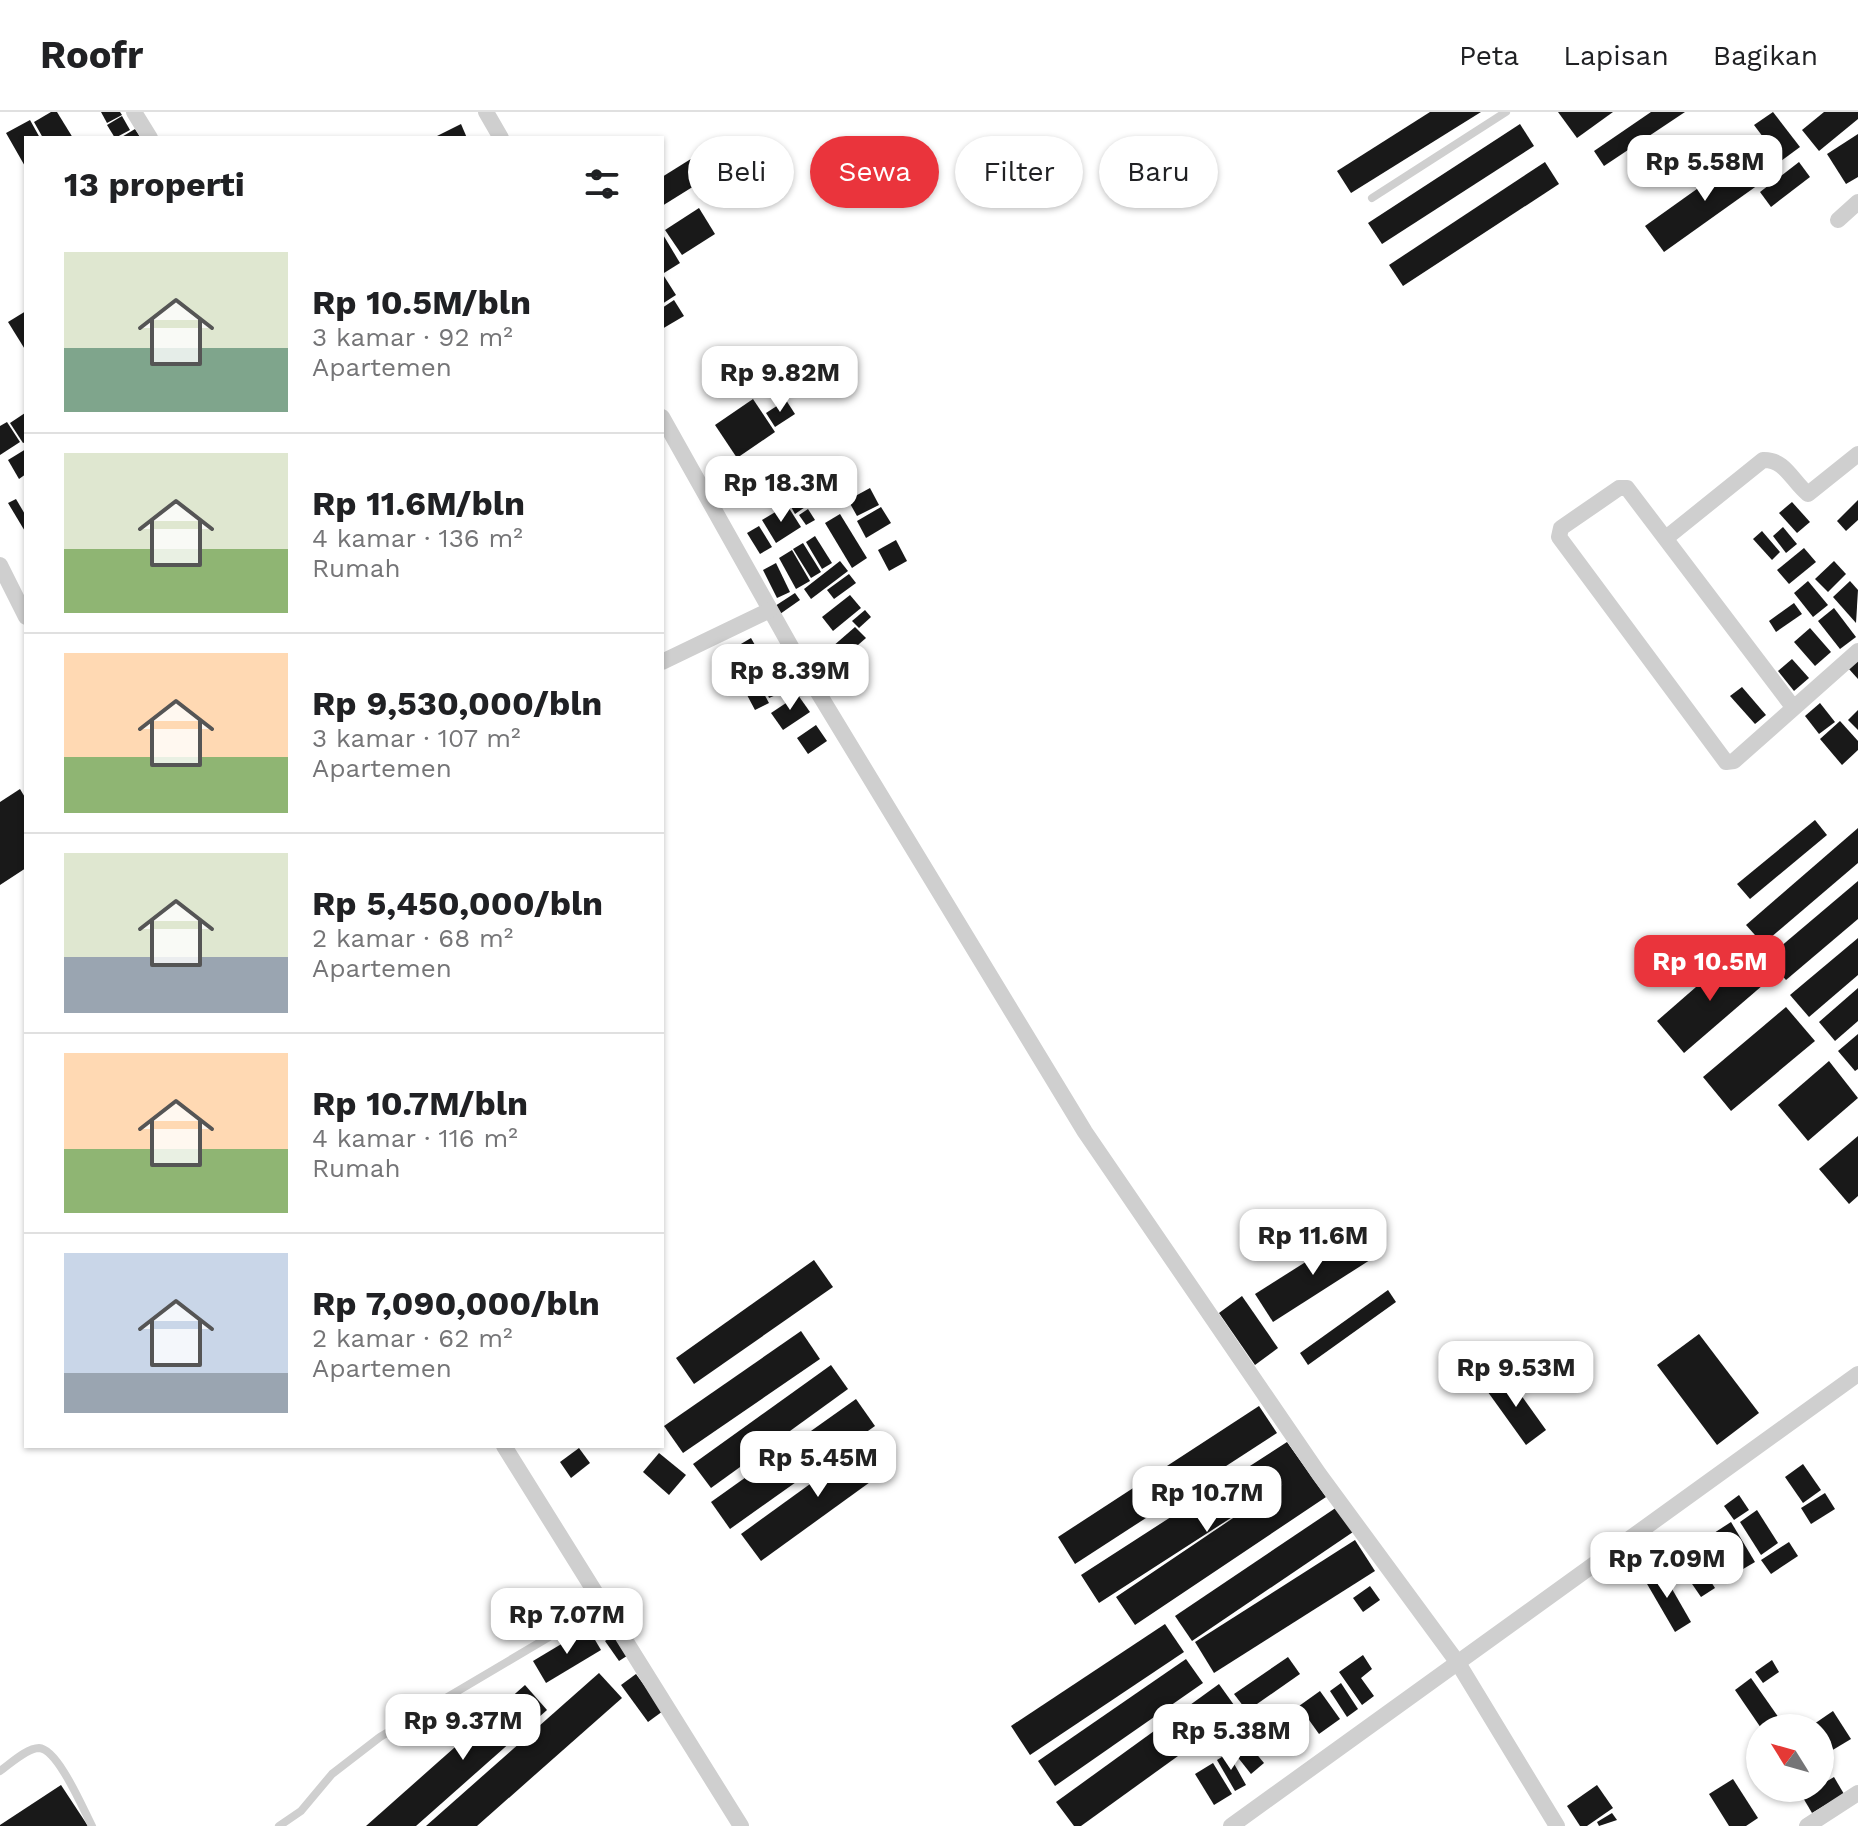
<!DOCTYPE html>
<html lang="id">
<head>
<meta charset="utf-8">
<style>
	:root { --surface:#fff; --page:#f2f2f2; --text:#202124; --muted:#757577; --line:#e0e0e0; --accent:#ea343c }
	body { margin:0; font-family:"Work Sans",sans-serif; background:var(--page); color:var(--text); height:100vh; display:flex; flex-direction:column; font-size:30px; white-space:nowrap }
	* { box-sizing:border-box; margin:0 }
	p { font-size:26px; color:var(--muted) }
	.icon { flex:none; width:44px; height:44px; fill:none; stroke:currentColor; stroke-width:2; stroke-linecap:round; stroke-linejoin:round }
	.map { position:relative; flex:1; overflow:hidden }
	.drawer { position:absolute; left:24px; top:24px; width:640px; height:1312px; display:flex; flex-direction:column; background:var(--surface); border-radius:0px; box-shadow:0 2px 6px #0004 }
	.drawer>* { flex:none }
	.hud { position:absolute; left:688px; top:24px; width:760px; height:72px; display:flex; gap:16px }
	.needle { width:52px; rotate:307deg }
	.controls { position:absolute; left:1746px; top:1602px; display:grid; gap:16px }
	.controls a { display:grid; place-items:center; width:88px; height:88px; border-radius:50%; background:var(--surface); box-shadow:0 2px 6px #0004; font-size:40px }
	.price { position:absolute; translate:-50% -68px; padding:0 18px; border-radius:16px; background:#fff; color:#222; font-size:26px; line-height:52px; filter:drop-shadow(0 2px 4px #0008) }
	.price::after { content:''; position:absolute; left:50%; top:48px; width:24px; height:18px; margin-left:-12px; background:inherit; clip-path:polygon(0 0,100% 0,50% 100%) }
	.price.active { background:var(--accent); color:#fff }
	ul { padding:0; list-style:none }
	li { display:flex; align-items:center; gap:24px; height:200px; padding:0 40px }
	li+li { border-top:2px solid var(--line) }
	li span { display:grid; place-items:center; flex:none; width:224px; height:160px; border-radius:0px; color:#555 }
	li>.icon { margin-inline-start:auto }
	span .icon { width:96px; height:96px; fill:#fffc; stroke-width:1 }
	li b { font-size:34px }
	h2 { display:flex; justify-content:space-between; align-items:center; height:96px; padding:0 40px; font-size:34px }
	.chip { padding:0 28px; border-radius:36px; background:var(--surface); box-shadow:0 2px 6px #0004; font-size:28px; line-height:72px }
	.chip.active { background:var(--accent); color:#fff }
	header { display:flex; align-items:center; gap:48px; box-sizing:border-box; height:112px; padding:0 40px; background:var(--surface); border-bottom:2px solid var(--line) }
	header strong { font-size:38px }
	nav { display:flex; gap:44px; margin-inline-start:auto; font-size:28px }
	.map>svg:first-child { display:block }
	.building { fill:#191919 }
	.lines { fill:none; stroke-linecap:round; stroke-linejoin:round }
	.lane { stroke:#cfcfcf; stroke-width:8 }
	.street { stroke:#cfcfcf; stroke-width:16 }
</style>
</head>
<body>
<header>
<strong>Roofr</strong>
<nav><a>Peta</a><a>Lapisan</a><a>Bagikan</a></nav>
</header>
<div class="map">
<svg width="1858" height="1714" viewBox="0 0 1858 1714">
	<rect width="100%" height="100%" fill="#fff"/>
	<!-- building -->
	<g class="building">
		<polygon points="51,0 57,0 73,26 43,26 34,10"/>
		<polygon points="101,0 120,0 122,3 107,11"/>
		<polygon points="1430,0 1481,0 1351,81 1337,59"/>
		<polygon points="1558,0 1613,0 1577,26"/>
		<polygon points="1651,0 1685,0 1604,54 1594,39"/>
		<polygon points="1773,0 1800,35 1781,49 1754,13"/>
		<polygon points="1824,0 1858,0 1858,7 1819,39 1802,18"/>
		<polygon points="122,4 130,18 115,26 107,13"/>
		<polygon points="30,8 40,26 26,26 26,56 6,21"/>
		<polygon points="461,12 467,26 433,26"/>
		<polygon points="1520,12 1534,34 1382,132 1368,111"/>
		<polygon points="135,17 141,26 120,26"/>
		<polygon points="1858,22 1858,65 1846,72 1827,42"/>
		<polygon points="1746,42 1765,68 1664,140 1645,114"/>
		<polygon points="694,45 707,66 662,94 662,65"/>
		<polygon points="1545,50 1559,72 1403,174 1389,153"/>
		<polygon points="1799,50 1810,65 1771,95 1760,80"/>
		<polygon points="699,96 715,122 682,143 665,118"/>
		<polygon points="662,121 680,151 664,161 662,158"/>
		<polygon points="662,161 676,183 662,192"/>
		<polygon points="674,188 684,204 662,217 662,196"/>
		<polygon points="26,199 26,239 8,210"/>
		<polygon points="753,287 775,320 737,346 715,313"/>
		<polygon points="786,288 795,302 775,315 766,301"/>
		<polygon points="25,301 26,330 23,331 10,311"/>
		<polygon points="7,310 20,330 0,343 0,314"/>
		<polygon points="26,337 26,362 19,367 8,348"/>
		<polygon points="870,376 879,393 857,404 848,388"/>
		<polygon points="806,382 811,391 795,402 790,393"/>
		<polygon points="16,387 26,404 26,421 8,391"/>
		<polygon points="1858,388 1858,408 1846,419 1837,409"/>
		<polygon points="1792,390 1810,410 1797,421 1779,401"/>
		<polygon points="787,393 801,415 776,431 762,408"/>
		<polygon points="881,395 891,411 866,426 857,409"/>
		<polygon points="808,397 815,408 806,413 799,403"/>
		<polygon points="840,402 867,446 852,456 825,411"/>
		<polygon points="759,414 772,435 760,442 747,421"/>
		<polygon points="1783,415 1797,432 1786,441 1773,424"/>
		<polygon points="1762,419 1780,440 1772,448 1753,427"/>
		<polygon points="815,424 832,451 822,457 806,430"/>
		<polygon points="896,428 907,449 889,459 878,438"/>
		<polygon points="803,431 821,460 811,466 793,437"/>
		<polygon points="1804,436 1816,450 1789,472 1777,458"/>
		<polygon points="792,438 810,469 796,477 779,446"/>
		<polygon points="840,449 848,459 811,487 804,477"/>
		<polygon points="1834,449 1846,462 1828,480 1815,467"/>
		<polygon points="776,451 790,480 777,486 763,458"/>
		<polygon points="849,462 856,471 834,487 827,478"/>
		<polygon points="1808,469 1828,493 1813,505 1794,481"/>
		<polygon points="1850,469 1858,478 1856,511 1833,485"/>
		<polygon points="795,481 800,488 780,502 775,494"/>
		<polygon points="850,483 861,496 833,519 822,505"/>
		<polygon points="1794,491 1802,502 1776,520 1769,509"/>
		<polygon points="1834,496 1856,525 1840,537 1818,509"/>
		<polygon points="865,498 871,505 859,516 852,509"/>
		<polygon points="855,515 866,526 842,547 832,535"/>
		<polygon points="1810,516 1831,540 1815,554 1794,530"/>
		<polygon points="751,526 764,549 732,567 719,545"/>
		<polygon points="1792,547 1809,566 1794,579 1778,559"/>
		<polygon points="1858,547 1858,567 1848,556"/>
		<polygon points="794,550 804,563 788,576 778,563"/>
		<polygon points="754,557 760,568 741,578 735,568"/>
		<polygon points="774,560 783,580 769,586 761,566"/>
		<polygon points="1742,575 1766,603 1755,612 1730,584"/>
		<polygon points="761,576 769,591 755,598 747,583"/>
		<polygon points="798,583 810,600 783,618 771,601"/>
		<polygon points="1820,591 1835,610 1819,622 1805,604"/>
		<polygon points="1858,598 1858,618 1848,608"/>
		<polygon points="1840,609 1858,629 1858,638 1842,653 1820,627"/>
		<polygon points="816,613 827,629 808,642 797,626"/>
		<polygon points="20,677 26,687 26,756 0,773 0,690"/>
		<polygon points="1815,708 1827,723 1750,787 1737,772"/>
		<polygon points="1858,716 1858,751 1763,832 1746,813"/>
		<polygon points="1858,769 1858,807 1786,868 1767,846"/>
		<polygon points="1858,826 1858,863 1809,905 1790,883"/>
		<polygon points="1735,841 1763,873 1684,941 1657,909"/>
		<polygon points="1858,876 1858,909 1835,929 1819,910"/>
		<polygon points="1786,895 1815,929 1731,999 1703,965"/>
		<polygon points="1858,922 1858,957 1855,959 1838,939"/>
		<polygon points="1829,949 1858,986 1808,1029 1778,993"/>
		<polygon points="1858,1024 1858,1084 1849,1092 1819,1057"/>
		<polygon points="1353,1120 1370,1148 1273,1210 1255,1182"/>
		<polygon points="814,1148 833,1175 694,1272 676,1246"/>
		<polygon points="1388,1178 1396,1190 1308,1253 1300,1241"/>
		<polygon points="1242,1184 1278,1236 1255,1253 1219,1201"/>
		<polygon points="801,1219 820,1247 683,1341 664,1314"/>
		<polygon points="1699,1222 1759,1301 1717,1333 1657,1253"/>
		<polygon points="831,1253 848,1277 711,1376 693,1352"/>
		<polygon points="1506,1262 1546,1318 1526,1333 1485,1276"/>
		<polygon points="856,1287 875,1314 730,1417 711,1390"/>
		<polygon points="1259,1294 1277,1321 1075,1452 1058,1425"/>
		<polygon points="875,1325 895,1352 761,1449 741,1422"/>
		<polygon points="1287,1330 1326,1385 1135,1513 1116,1485 1285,1371 1099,1491 1081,1463"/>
		<polygon points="579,1336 590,1351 571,1366 560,1350"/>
		<polygon points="659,1341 686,1363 669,1383 643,1360"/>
		<polygon points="1803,1352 1821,1378 1803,1391 1785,1365"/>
		<polygon points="1825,1381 1835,1397 1811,1412 1801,1396"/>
		<polygon points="1739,1383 1749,1398 1734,1408 1724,1394"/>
		<polygon points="1337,1395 1353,1420 1192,1529 1175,1504"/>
		<polygon points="1757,1398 1778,1431 1761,1443 1740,1410"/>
		<polygon points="1731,1410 1755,1450 1738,1460 1714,1421"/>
		<polygon points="1355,1428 1375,1459 1214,1561 1195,1530"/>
		<polygon points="1789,1430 1798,1444 1771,1462 1761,1448"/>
		<polygon points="1692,1440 1715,1476 1701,1485 1677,1450"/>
		<polygon points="1660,1456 1691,1510 1675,1520 1643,1465"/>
		<polygon points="1370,1474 1380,1488 1363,1500 1353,1486"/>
		<polygon points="1165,1512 1184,1540 1030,1643 1011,1614"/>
		<polygon points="588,1516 601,1538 546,1571 533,1549"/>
		<polygon points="615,1522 630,1542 619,1549 605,1529"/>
		<polygon points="1363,1543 1372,1557 1361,1566 1374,1584 1362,1593 1339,1560"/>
		<polygon points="1288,1545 1300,1562 1247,1599 1234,1582"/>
		<polygon points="1186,1547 1203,1571 1055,1674 1038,1649"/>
		<polygon points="1772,1548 1779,1560 1763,1571 1755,1560"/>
		<polygon points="599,1561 622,1586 477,1714 426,1714"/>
		<polygon points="636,1562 663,1599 648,1610 621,1573"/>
		<polygon points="1751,1566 1781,1609 1772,1616 1761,1616 1735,1578"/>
		<polygon points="1341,1571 1358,1597 1347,1605 1330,1579"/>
		<polygon points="1219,1572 1239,1600 1081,1714 1074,1714 1056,1690"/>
		<polygon points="525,1573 547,1598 416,1714 366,1714"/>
		<polygon points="1320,1579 1340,1607 1319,1622 1299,1594"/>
		<polygon points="1833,1599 1851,1627 1831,1639 1814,1612"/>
		<polygon points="1280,1611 1291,1626 1274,1640 1262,1625"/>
		<polygon points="1245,1628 1264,1651 1251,1662 1232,1638"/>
		<polygon points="1228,1641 1246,1673 1235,1679 1217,1648"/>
		<polygon points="1213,1651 1232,1682 1214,1693 1195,1662"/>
		<polygon points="1834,1665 1844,1682 1812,1701 1802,1684"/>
		<polygon points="1733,1667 1758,1706 1746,1714 1729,1714 1709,1682"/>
		<polygon points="61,1673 88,1714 0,1714 0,1713"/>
		<polygon points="1597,1673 1613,1696 1587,1714 1580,1714 1567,1694"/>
		<polygon points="1612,1701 1617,1708 1599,1714 1597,1710"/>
	</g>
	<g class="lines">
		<!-- lane -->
		<g class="lane">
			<polyline points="1372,86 1506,0"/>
			<path d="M0,1659C10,1652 27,1636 39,1636C58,1637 83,1697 92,1714"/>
			<polyline points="279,1714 301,1699 332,1662 380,1625 603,1493"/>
		</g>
		<!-- street -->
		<g class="street">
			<polyline points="134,0 150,26"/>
			<polyline points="486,0 501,26"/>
			<polyline points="1838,108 1858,90"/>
			<polyline points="662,305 799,549 1085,1020 1319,1362 1458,1551 1557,1714"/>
			<path d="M1666,426L1763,348C1785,347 1792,369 1808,382L1858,342"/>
			<polyline points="0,453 26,505"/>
			<polyline points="662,550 770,498"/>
			<polyline points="1793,595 1627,376 1619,376 1561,416 1559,425 1726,650 1734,649 1858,539"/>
			<polyline points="504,1334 741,1714"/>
			<polyline points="1231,1714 1858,1262"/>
			<polyline points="1807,1714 1858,1681"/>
		</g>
	</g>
</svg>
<div class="controls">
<a><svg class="needle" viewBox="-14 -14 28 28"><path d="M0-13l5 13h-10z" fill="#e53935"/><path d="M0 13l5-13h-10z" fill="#757577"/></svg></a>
</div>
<b class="price" style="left:1705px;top:91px">Rp 5.58M</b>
<b class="price" style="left:780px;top:302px">Rp 9.82M</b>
<b class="price" style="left:781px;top:412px">Rp 18.3M</b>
<b class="price" style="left:790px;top:600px">Rp 8.39M</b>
<b class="price active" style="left:1710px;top:891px">Rp 10.5M</b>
<b class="price" style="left:1313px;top:1165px">Rp 11.6M</b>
<b class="price" style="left:1516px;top:1297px">Rp 9.53M</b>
<b class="price" style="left:818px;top:1387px">Rp 5.45M</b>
<b class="price" style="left:1207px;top:1422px">Rp 10.7M</b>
<b class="price" style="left:1667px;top:1488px">Rp 7.09M</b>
<b class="price" style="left:567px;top:1544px">Rp 7.07M</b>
<b class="price" style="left:463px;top:1650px">Rp 9.37M</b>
<b class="price" style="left:1231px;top:1660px">Rp 5.38M</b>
<div class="hud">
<a class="chip">Beli</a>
<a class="chip active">Sewa</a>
<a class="chip">Filter</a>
<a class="chip">Baru</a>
</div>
<section class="drawer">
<h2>13 properti<svg class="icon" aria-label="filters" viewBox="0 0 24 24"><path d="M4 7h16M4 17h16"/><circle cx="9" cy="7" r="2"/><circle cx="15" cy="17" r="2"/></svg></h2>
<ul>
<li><span style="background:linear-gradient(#dfe7d0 60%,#7fa58c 0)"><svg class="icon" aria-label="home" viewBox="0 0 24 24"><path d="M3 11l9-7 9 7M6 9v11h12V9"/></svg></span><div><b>Rp 10.5M/bln</b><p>3 kamar · 92 m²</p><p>Apartemen</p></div></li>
<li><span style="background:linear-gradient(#dfe7d0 60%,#8fb573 0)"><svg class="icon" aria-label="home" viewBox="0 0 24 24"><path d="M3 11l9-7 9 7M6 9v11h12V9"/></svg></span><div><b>Rp 11.6M/bln</b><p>4 kamar · 136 m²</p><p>Rumah</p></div></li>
<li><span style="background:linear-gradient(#ffd9b3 65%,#8fb573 0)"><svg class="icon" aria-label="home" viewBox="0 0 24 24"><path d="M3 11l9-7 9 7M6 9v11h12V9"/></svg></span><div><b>Rp 9,530,000/bln</b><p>3 kamar · 107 m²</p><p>Apartemen</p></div></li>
<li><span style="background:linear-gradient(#dfe7d0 65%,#9aa5b1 0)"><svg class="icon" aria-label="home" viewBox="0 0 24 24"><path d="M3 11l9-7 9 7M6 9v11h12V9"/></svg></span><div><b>Rp 5,450,000/bln</b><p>2 kamar · 68 m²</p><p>Apartemen</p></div></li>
<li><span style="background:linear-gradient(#ffd9b3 60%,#8fb573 0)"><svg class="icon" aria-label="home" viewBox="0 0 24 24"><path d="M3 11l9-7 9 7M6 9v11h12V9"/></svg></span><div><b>Rp 10.7M/bln</b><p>4 kamar · 116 m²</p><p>Rumah</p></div></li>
<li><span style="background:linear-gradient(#c9d6e8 75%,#9aa5b1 0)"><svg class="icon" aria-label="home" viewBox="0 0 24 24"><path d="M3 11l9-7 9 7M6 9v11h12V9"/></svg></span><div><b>Rp 7,090,000/bln</b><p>2 kamar · 62 m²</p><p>Apartemen</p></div></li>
</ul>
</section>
</div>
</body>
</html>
